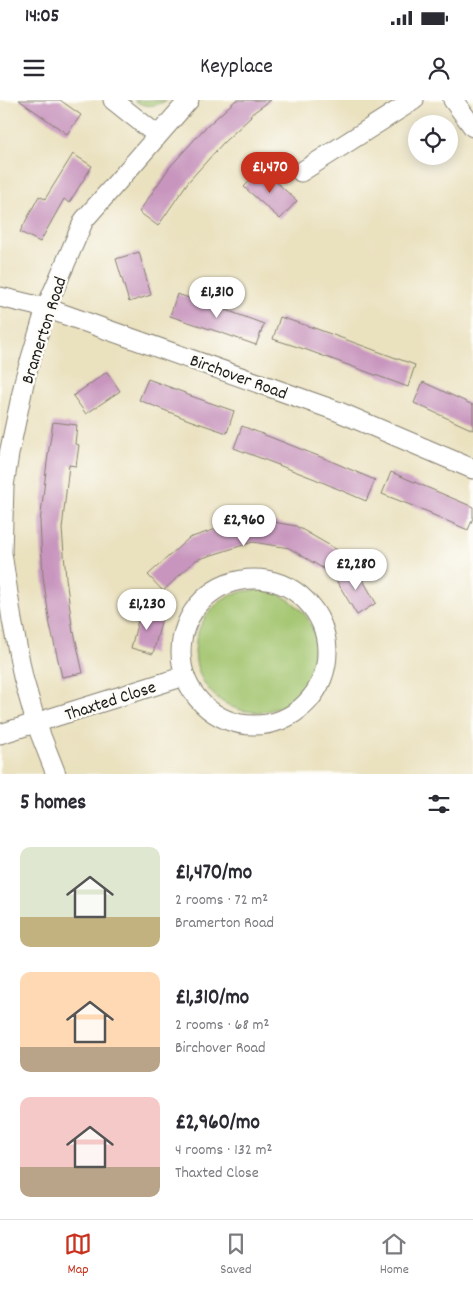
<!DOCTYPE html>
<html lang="en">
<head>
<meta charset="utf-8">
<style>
	:root { --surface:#fff; --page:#f7f7f7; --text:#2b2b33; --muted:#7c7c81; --line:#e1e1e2; --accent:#c8321e }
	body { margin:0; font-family:Dekko,sans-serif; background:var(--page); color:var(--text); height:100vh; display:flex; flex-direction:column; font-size:19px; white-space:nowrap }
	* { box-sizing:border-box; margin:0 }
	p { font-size:16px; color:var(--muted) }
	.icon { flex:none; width:28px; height:28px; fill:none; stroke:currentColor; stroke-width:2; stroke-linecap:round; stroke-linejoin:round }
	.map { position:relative; height:674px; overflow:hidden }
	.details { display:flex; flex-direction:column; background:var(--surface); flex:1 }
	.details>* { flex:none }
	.fabs { position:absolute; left:408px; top:15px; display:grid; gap:10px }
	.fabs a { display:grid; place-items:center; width:50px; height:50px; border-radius:50%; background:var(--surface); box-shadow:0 2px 12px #0003; font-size:25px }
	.price { position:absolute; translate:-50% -42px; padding:0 11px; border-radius:18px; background:#fff; color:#222; font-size:16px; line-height:32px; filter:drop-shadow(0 1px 2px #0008) }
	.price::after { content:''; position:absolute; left:50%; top:30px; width:15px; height:11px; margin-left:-8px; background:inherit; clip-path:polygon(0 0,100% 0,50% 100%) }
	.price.active { background:var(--accent); color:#fff }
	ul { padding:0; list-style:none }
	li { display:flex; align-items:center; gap:15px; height:125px; padding:0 20px }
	li span { display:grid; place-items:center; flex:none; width:140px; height:100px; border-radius:10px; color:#555 }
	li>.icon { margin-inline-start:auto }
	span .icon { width:60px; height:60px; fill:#fffc; stroke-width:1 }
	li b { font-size:21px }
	h2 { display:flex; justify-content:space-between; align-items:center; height:60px; padding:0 20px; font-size:21px }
	.status { display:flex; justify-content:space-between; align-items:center; height:35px; padding:0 25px; background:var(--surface); direction:ltr }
	.status svg { height:14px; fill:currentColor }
	header { display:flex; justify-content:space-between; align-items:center; height:65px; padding:0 20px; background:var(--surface); font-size:22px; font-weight:600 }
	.dock { display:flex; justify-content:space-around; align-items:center; height:70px; border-top:1px solid var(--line); background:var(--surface); font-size:14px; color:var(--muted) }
	.dock a { display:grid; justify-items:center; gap:2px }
	.dock .active { color:var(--accent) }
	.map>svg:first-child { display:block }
	.green { fill:#a2c46d; stroke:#5f7044 }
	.building { fill:#c895be }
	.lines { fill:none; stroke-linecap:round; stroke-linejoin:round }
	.minor-casing { stroke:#837e6e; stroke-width:21 }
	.minor { stroke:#fff; stroke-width:19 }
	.labels { text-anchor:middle; stroke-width:5; stroke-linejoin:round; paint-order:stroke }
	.street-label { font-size:18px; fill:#1c1c1c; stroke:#fdfcf7 }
</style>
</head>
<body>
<div class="status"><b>14:05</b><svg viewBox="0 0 49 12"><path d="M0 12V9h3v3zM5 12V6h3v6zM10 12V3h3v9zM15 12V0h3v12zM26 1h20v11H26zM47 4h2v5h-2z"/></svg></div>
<header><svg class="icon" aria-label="menu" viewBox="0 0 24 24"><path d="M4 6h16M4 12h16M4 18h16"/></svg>Keyplace<svg class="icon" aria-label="person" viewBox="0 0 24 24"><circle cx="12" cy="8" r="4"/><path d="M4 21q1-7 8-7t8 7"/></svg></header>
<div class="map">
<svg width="473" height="674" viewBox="0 0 473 674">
	<rect width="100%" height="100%" fill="#fdfcf7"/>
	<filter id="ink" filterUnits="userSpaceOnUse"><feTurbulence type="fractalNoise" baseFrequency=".02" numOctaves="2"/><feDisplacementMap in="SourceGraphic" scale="10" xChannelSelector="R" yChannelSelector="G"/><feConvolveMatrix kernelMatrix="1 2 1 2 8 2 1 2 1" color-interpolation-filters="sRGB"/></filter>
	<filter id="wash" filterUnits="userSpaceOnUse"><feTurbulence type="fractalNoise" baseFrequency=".0096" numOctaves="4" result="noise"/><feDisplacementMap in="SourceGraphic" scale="20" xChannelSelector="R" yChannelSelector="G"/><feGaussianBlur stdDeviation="1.12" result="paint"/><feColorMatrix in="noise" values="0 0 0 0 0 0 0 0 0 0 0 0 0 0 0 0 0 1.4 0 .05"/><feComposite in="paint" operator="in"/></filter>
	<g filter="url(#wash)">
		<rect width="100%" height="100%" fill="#eae1bf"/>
		<!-- green -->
		<g class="green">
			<path d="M134,0H167C155,7 145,8 134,0Z"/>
			<circle cx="256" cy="551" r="61"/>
		</g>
		<g id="blocks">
			<!-- building -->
			<g class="building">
				<polygon points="19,0 60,0 81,15 67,34"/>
				<polygon points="236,0 271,0 250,15 251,17 224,42 188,82 158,126 139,112 169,68 203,30"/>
				<polygon points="73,54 92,66 69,103 64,99 40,142 20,132 39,96 45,99"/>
				<polygon points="261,68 297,101 280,119 244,87"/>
				<polygon points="139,152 151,195 129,202 116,159"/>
				<polygon points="177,194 226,210 264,224 256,245 222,233 170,216"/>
				<polygon points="280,217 317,229 415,265 408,287 307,250 273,239"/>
				<polygon points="107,272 120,291 86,314 73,296"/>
				<polygon points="148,279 185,293 185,294 234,311 227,333 189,320 139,300"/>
				<polygon points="423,282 473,305 473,330 414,303"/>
				<polygon points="53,322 77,325 75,344 79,345 76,366 69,365 62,429 66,478 73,533 74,532 83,573 62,577 50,525 43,476 40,423 47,362"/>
				<polygon points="242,326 326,359 375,380 366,401 315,379 234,348"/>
				<polygon points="391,372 473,407 473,418 468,430 431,414 431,413 382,394"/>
				<polygon points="250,418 296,426 341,452 329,472 289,448 253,442 196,460 163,491 148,475 189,438"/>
				<polygon points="356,468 376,503 357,515 336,480"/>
				<polygon points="141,509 163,514 153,554 131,548"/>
			</g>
		</g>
	</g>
	<g filter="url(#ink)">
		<use href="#blocks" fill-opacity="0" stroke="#837e6e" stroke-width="1"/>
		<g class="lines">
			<defs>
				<g id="minor">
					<polyline points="113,0 157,35"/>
					<polyline points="453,0 473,27"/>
					<polyline points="301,72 414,0"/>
					<polyline points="0,197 46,208 337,311 473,369"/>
					<circle cx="254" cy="552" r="73"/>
					<polyline points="0,634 185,576"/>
					<polyline points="56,674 36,623 23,577 12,520 2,453 4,386 9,354 25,278 46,208 84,120 189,0"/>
				</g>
			</defs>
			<!-- minor casing -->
			<use href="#minor" class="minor-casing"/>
			<!-- minor -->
			<use href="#minor" class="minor"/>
		</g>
	</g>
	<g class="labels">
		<!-- street labels -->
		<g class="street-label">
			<text transform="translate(43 230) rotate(-72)" y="6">Bramerton Road</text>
			<text transform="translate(239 276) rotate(20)" y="6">Birchover Road</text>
			<text transform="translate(110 600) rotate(-18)" y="6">Thaxted Close</text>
		</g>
	</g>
</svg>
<div class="fabs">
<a><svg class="icon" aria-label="locate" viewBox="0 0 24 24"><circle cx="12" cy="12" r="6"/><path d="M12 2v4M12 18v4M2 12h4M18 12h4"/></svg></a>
</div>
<b class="price active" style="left:270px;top:94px">£1,470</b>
<b class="price" style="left:217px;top:219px">£1,310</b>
<b class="price" style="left:244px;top:447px">£2,960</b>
<b class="price" style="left:356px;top:491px">£2,280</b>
<b class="price" style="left:147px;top:531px">£1,230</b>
</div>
<section class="details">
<h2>5 homes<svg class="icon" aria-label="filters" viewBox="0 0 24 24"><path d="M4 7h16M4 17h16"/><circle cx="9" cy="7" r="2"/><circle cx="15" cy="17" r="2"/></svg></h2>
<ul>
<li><span style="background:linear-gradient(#dfe7d0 70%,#c2b280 0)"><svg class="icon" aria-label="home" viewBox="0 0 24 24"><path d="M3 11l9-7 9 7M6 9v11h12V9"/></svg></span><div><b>£1,470/mo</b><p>2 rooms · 72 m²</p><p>Bramerton Road</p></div></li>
<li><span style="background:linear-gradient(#ffd9b3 75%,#b9a48a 0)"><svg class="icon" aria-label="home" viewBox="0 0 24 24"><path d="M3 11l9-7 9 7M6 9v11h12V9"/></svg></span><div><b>£1,310/mo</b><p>2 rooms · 68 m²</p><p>Birchover Road</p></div></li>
<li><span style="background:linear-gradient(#f6c9c9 70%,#b9a48a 0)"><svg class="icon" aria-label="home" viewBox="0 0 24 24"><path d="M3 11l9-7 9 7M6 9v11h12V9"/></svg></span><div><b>£2,960/mo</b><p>4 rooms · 132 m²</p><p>Thaxted Close</p></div></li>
</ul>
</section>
<nav class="dock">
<a class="active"><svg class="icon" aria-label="map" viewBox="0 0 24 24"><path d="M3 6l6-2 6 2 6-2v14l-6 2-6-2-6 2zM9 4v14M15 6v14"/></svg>Map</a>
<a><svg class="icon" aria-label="saved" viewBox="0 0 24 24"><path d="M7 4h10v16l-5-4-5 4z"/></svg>Saved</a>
<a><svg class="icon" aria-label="home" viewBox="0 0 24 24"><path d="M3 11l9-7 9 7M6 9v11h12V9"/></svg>Home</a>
</nav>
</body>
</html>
